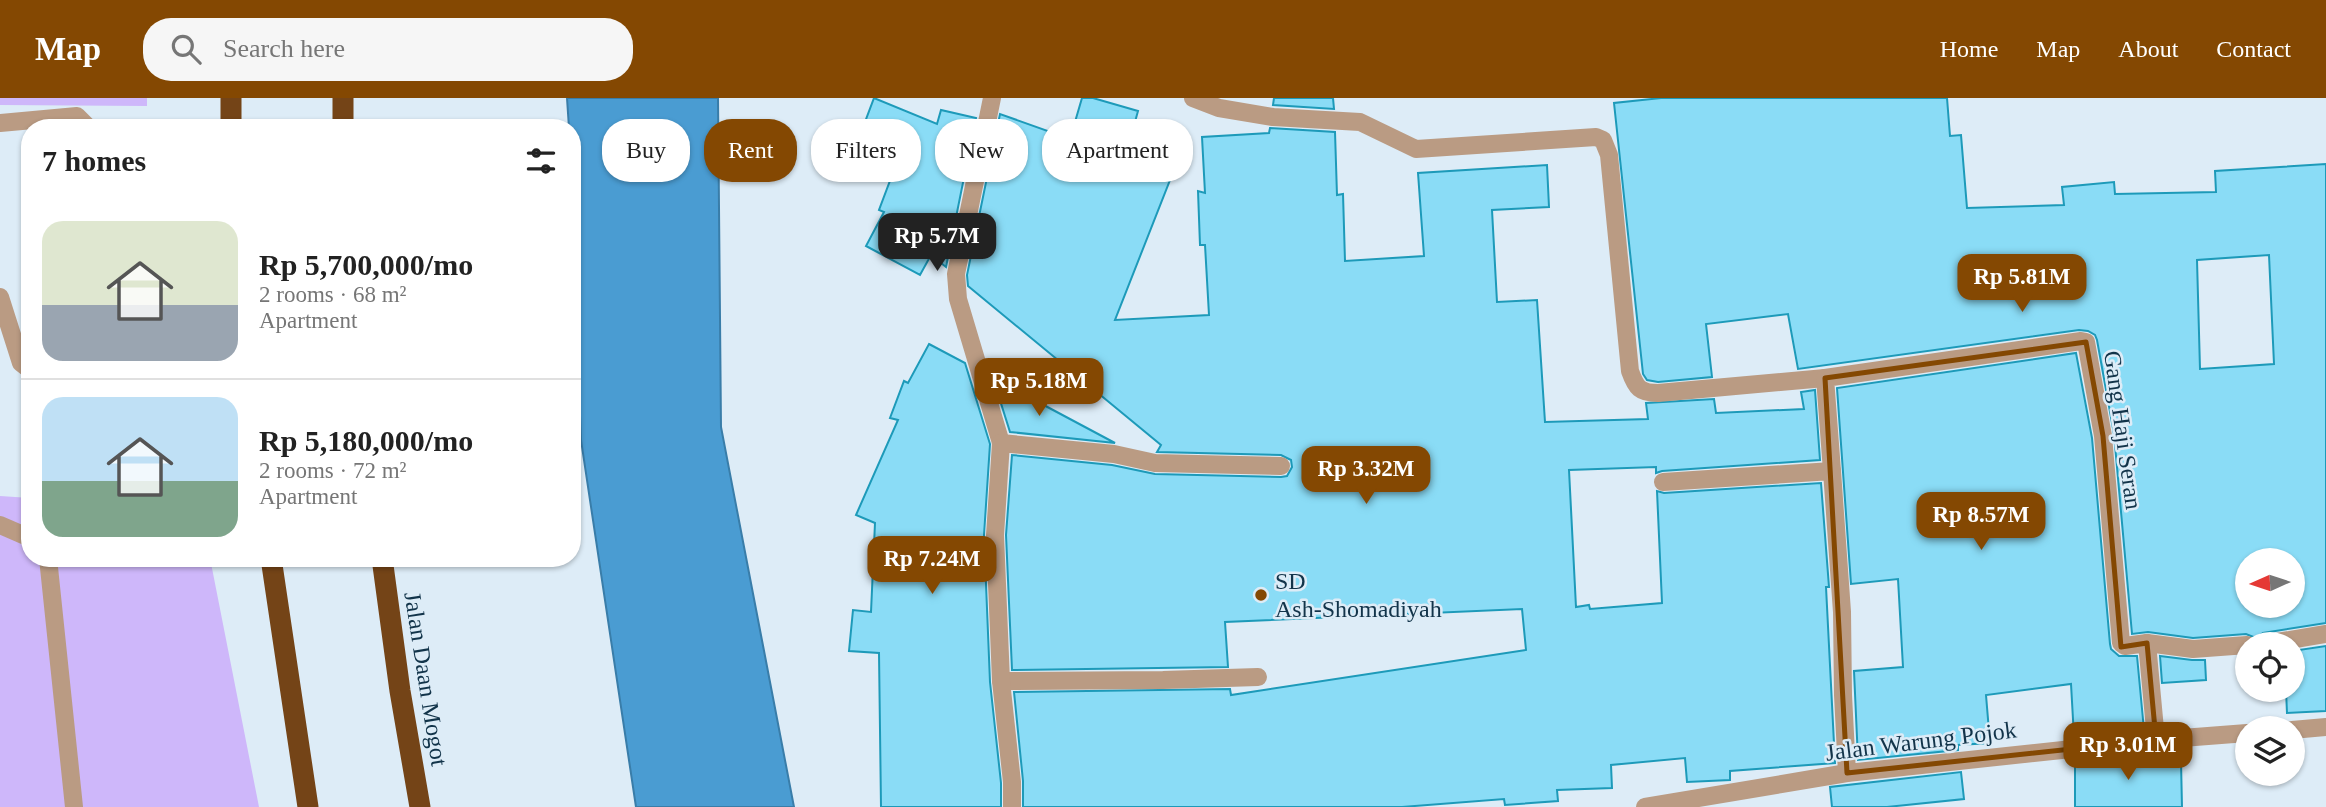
<!DOCTYPE html>
<html lang="en">
<head>
<meta charset="utf-8">
<style>
	:root { --surface:#fff; --page:#f6f6f6; --text:#222; --muted:#767676; --line:#e0e0e0; --accent:#844802 }
	body { margin:0; font-family:"Times New Roman",serif; background:var(--page); color:var(--text); height:100vh; display:flex; flex-direction:column; font-size:26px; white-space:nowrap }
	* { box-sizing:border-box; margin:0 }
	p { font-size:23px; color:var(--muted) }
	.icon { flex:none; width:38px; height:38px; fill:none; stroke:currentColor; stroke-width:2; stroke-linecap:round; stroke-linejoin:round }
	.map { position:relative; flex:1; overflow:hidden }
	.sheet { position:absolute; left:21px; top:21px; width:560px; height:448px; display:flex; flex-direction:column; background:var(--surface); border-radius:28px; box-shadow:0 2px 5px #0004 }
	.sheet>* { flex:none }
	.banner { position:absolute; left:602px; top:21px; width:665px; height:63px; display:flex; gap:14px }
	.needle { width:46px; rotate:267deg }
	.fabs { position:absolute; left:2235px; top:450px; display:grid; gap:14px }
	.fabs a { display:grid; place-items:center; width:70px; height:70px; border-radius:50%; background:var(--surface); box-shadow:0 2px 5px #0004; font-size:35px }
	.price { position:absolute; translate:-50% -60px; padding:0 16px; border-radius:14px; background:var(--accent); color:#fff; font-size:23px; line-height:46px; filter:drop-shadow(0 2px 4px #0008) }
	.price::after { content:''; position:absolute; left:50%; top:42px; width:21px; height:16px; margin-left:-10px; background:inherit; clip-path:polygon(0 0,100% 0,50% 100%) }
	.price.selected { background:#222; color:#fff }
	ul { padding:0; list-style:none }
	li { display:flex; align-items:center; gap:21px; height:175px; padding:0 21px }
	li+li { border-top:2px solid var(--line) }
	li span { display:grid; place-items:center; flex:none; width:196px; height:140px; border-radius:21px; color:#555 }
	li>.icon { margin-inline-start:auto }
	span .icon { width:84px; height:84px; fill:#fffc; stroke-width:1 }
	li b { font-size:30px }
	h2 { display:flex; justify-content:space-between; align-items:center; height:84px; padding:0 21px; font-size:30px }
	.tag { padding:0 24px; border-radius:28px; background:var(--surface); box-shadow:0 2px 5px #0004; font-size:24px; line-height:63px }
	.tag.selected { background:var(--accent); color:#fff }
	header { display:flex; align-items:center; gap:42px; box-sizing:border-box; height:98px; padding:0 35px; background:var(--accent); color:#fff }
	header strong { font-size:33px }
	nav { display:flex; gap:38px; margin-inline-start:auto; font-size:24px }
	.search { width:490px; height:63px; background:var(--page); display:flex; align-items:center; gap:18px; box-sizing:border-box; padding:0 24px; border-radius:28px; color:var(--muted); font-size:26px }
	.map>svg:first-child { display:block }
	.green { fill:#ceb7fa }
	.water { fill:#4a9cd2; stroke:#397da9; stroke-width:2 }
	.building { fill:#8adcf6; stroke:#1d9ab9; stroke-width:2; fill-rule:evenodd }
	.lines { fill:none; stroke-linecap:round; stroke-linejoin:round }
	.minor { stroke:#ba9b83; stroke-width:18 }
	.highway { stroke:#744417; stroke-width:21 }
	.marked { fill:none; stroke:#844802; stroke-width:5; stroke-linejoin:round }
	.poi-dot { fill:#844802; stroke:#ddecf7; stroke-width:2.5 }
	.labels { text-anchor:middle; stroke-width:5; stroke-linejoin:round; paint-order:stroke }
	.street-label { font-size:24px; fill:#12344a; stroke:#ddecf7 }
	.poi-label { font-size:24px; fill:#12344a; stroke:#ddecf7; text-anchor:start }
</style>
</head>
<body>
<header>
<strong>Map</strong>
<div class="search"><svg class="icon" aria-label="search" viewBox="0 0 24 24"><circle cx="10" cy="10" r="6"/><path d="M15 15l6 6"/></svg>Search here</div>
<nav><a>Home</a><a>Map</a><a>About</a><a>Contact</a></nav>
</header>
<div class="map">
<svg width="2326" height="709" viewBox="0 0 2326 709">
	<rect width="100%" height="100%" fill="#ddecf7"/>
	<!-- green -->
	<g class="green">
		<polygon points="0,0 147,0 147,8 0,7"/>
		<polygon points="0,398 30,400 30,460 210,460 259,709 0,709"/>
	</g>
	<!-- water -->
	<polygon class="water" points="567,0 718,0 721,329 794,709 636,709 581,342 572,118 572,30 569,30"/>
	<!-- building -->
	<g class="building">
		<polygon points="874,0 937,26 941,12 976,20 946,169 931,157 920,177 866,148 884,114 879,112 897,64 894,63 900,46 862,32"/>
		<polygon points="1082,0 1093,0 1138,13 1124,64 1170,82 1115,222 1209,217 1205,147 1200,147 1198,93 1205,95 1202,39 1269,35 1270,30 1335,34 1337,97 1343,96 1345,163 1424,158 1418,75 1547,67 1549,109 1492,112 1497,204 1537,202 1545,324 1648,321 1646,305 1714,301 1716,315 1804,311 1801,294 1815,292 1820,362 1662,373 1656,375 1656,369 1569,372 1576,509 1589,507 1590,511 1662,505 1657,393 1664,395 1821,385 1829,489 1826,489 1835,665 1730,673 1730,682 1687,684 1685,660 1611,667 1612,690 1557,692 1558,703 1505,707 1504,701 1402,709 1023,709 1023,683 1014,594 1230,591 1231,597 1526,552 1522,511 1225,524 1228,569 1012,572 1006,437 1012,357 1112,367 1155,376 1281,379 1287,378 1292,369 1291,362 1281,357 1157,354 1161,347 968,188 967,177 1000,16 1070,41"/>
		<polygon points="1274,0 1333,0 1334,11 1273,7"/>
		<path d="M1661,0H1947L1950,38L1961,37L1967,110L2064,107L2062,89L2114,84L2115,96L2216,94L2215,73L2326,66V525L2263,535L2256,540L2246,536L2193,540L2148,534L2132,536L2114,336L2097,242L2095,237L2088,233L2079,232L1798,271L1788,216L1706,226L1712,279L1658,284L1647,282L1643,276L1614,5ZM2269,157L2274,266L2200,271L2197,162ZM2247,462H2292V508H2247Z"/>
		<polygon points="929,246 965,265 990,346 984,437 990,584 1001,685 1001,709 881,709 879,555 849,553 853,512 871,514 875,425 856,417 898,322 890,320 904,283 908,285"/>
		<polygon points="2076,255 2092,340 2110,546 2111,551 2119,558 2137,558 2144,632 2074,639 2071,586 1986,597 1990,645 1958,647 1958,652 1858,662 1854,573 1903,569 1898,481 1851,486 1837,290"/>
		<polygon points="993,280 1115,345 1010,334"/>
		<polygon points="2326,548 2326,613 2287,615 2286,592 2292,592 2292,553"/>
		<polygon points="2160,558 2192,562 2205,562 2206,582 2162,585"/>
		<polygon points="2151,654 2152,663 2181,663 2182,709 2075,709 2075,662"/>
		<polygon points="1961,674 1964,701 1887,709 1832,709 1830,689"/>
	</g>
	<g class="lines">
		<!-- minor -->
		<g class="minor">
			<polyline points="992,0 956,176 958,201 1001,345"/>
			<path d="M1193,0L1219,10L1273,19L1360,24L1416,51L1596,39L1603,42L1609,57L1630,273C1636,290 1640,295 1658,295L1825,280"/>
			<polyline points="0,25 77,18 89,30"/>
			<polyline points="0,199 21,265 30,272"/>
			<polyline points="1832,373 1825,280 2081,243 2086,244 2103,338 2121,545 2125,548 2147,545 2156,642"/>
			<polyline points="1663,384 1832,373 1842,514 1843,597 1847,675"/>
			<polyline points="0,427 30,440"/>
			<polyline points="48,460 74,709"/>
			<polyline points="2147,545 2193,551 2247,547"/>
			<polyline points="2265,546 2326,536"/>
			<polyline points="1001,583 1163,582 1258,579"/>
			<polyline points="2292,632 2326,629"/>
			<polyline points="1012,709 1012,684 1001,583 995,437 1001,345 1114,356 1155,365 1281,368"/>
			<polyline points="1645,709 1847,675 2156,642 2247,635"/>
		</g>
		<!-- highway -->
		<g class="highway">
			<polyline points="343,0 343,30"/>
			<polyline points="231,30 231,0"/>
			<polyline points="271,460 308,709"/>
			<polyline points="382,460 400,593 420,709"/>
		</g>
	</g>
	<!-- marked area -->
	<path class="marked" d="M2086,244L2103,338L2121,549L2147,545L2156,642L1847,675L1825,280Z"/>
	<!-- markers -->
	<circle class="poi-dot" cx="1261" cy="497" r="7"/>
	<g class="labels">
		<!-- street labels -->
		<g class="street-label">
			<text transform="translate(2123 332) rotate(82)" y="8">Gang Haji Seran</text>
			<text transform="translate(426 581) rotate(81)" y="8">Jalan Daan Mogot</text>
			<text transform="translate(1921 643) rotate(-7)" y="8">Jalan Warung Pojok</text>
		</g>
		<!-- poi labels -->
		<g class="poi-label">
			<text x="1275" y="491">SD<tspan x="1275" dy="28">Ash-Shomadiyah</tspan></text>
		</g>
	</g>
</svg>
<div class="fabs">
<a><svg class="needle" viewBox="-14 -14 28 28"><path d="M0-13l5 13h-10z" fill="#e53935"/><path d="M0 13l5-13h-10z" fill="#767676"/></svg></a>
<a><svg class="icon" aria-label="locate" viewBox="0 0 24 24"><circle cx="12" cy="12" r="6"/><path d="M12 2v4M12 18v4M2 12h4M18 12h4"/></svg></a>
<a><svg class="icon" aria-label="layers" viewBox="0 0 24 24"><path d="M12 4l9 5-9 5-9-5zM3 14l9 5 9-5"/></svg></a>
</div>
<b class="price selected" style="left:937px;top:175px">Rp 5.7M</b>
<b class="price" style="left:2022px;top:216px">Rp 5.81M</b>
<b class="price" style="left:1039px;top:320px">Rp 5.18M</b>
<b class="price" style="left:1366px;top:408px">Rp 3.32M</b>
<b class="price" style="left:1981px;top:454px">Rp 8.57M</b>
<b class="price" style="left:932px;top:498px">Rp 7.24M</b>
<b class="price" style="left:2128px;top:684px">Rp 3.01M</b>
<div class="banner">
<a class="tag">Buy</a>
<a class="tag selected">Rent</a>
<a class="tag">Filters</a>
<a class="tag">New</a>
<a class="tag">Apartment</a>
</div>
<section class="sheet">
<h2>7 homes<svg class="icon" aria-label="filters" viewBox="0 0 24 24"><path d="M4 7h16M4 17h16"/><circle cx="9" cy="7" r="2"/><circle cx="15" cy="17" r="2"/></svg></h2>
<ul>
<li><span style="background:linear-gradient(#dfe7d0 60%,#9aa5b1 0)"><svg class="icon" aria-label="home" viewBox="0 0 24 24"><path d="M3 11l9-7 9 7M6 9v11h12V9"/></svg></span><div><b>Rp 5,700,000/mo</b><p>2 rooms · 68 m²</p><p>Apartment</p></div></li>
<li><span style="background:linear-gradient(#bfe0f5 60%,#7fa58c 0)"><svg class="icon" aria-label="home" viewBox="0 0 24 24"><path d="M3 11l9-7 9 7M6 9v11h12V9"/></svg></span><div><b>Rp 5,180,000/mo</b><p>2 rooms · 72 m²</p><p>Apartment</p></div></li>
</ul>
</section>
</div>
</body>
</html>
